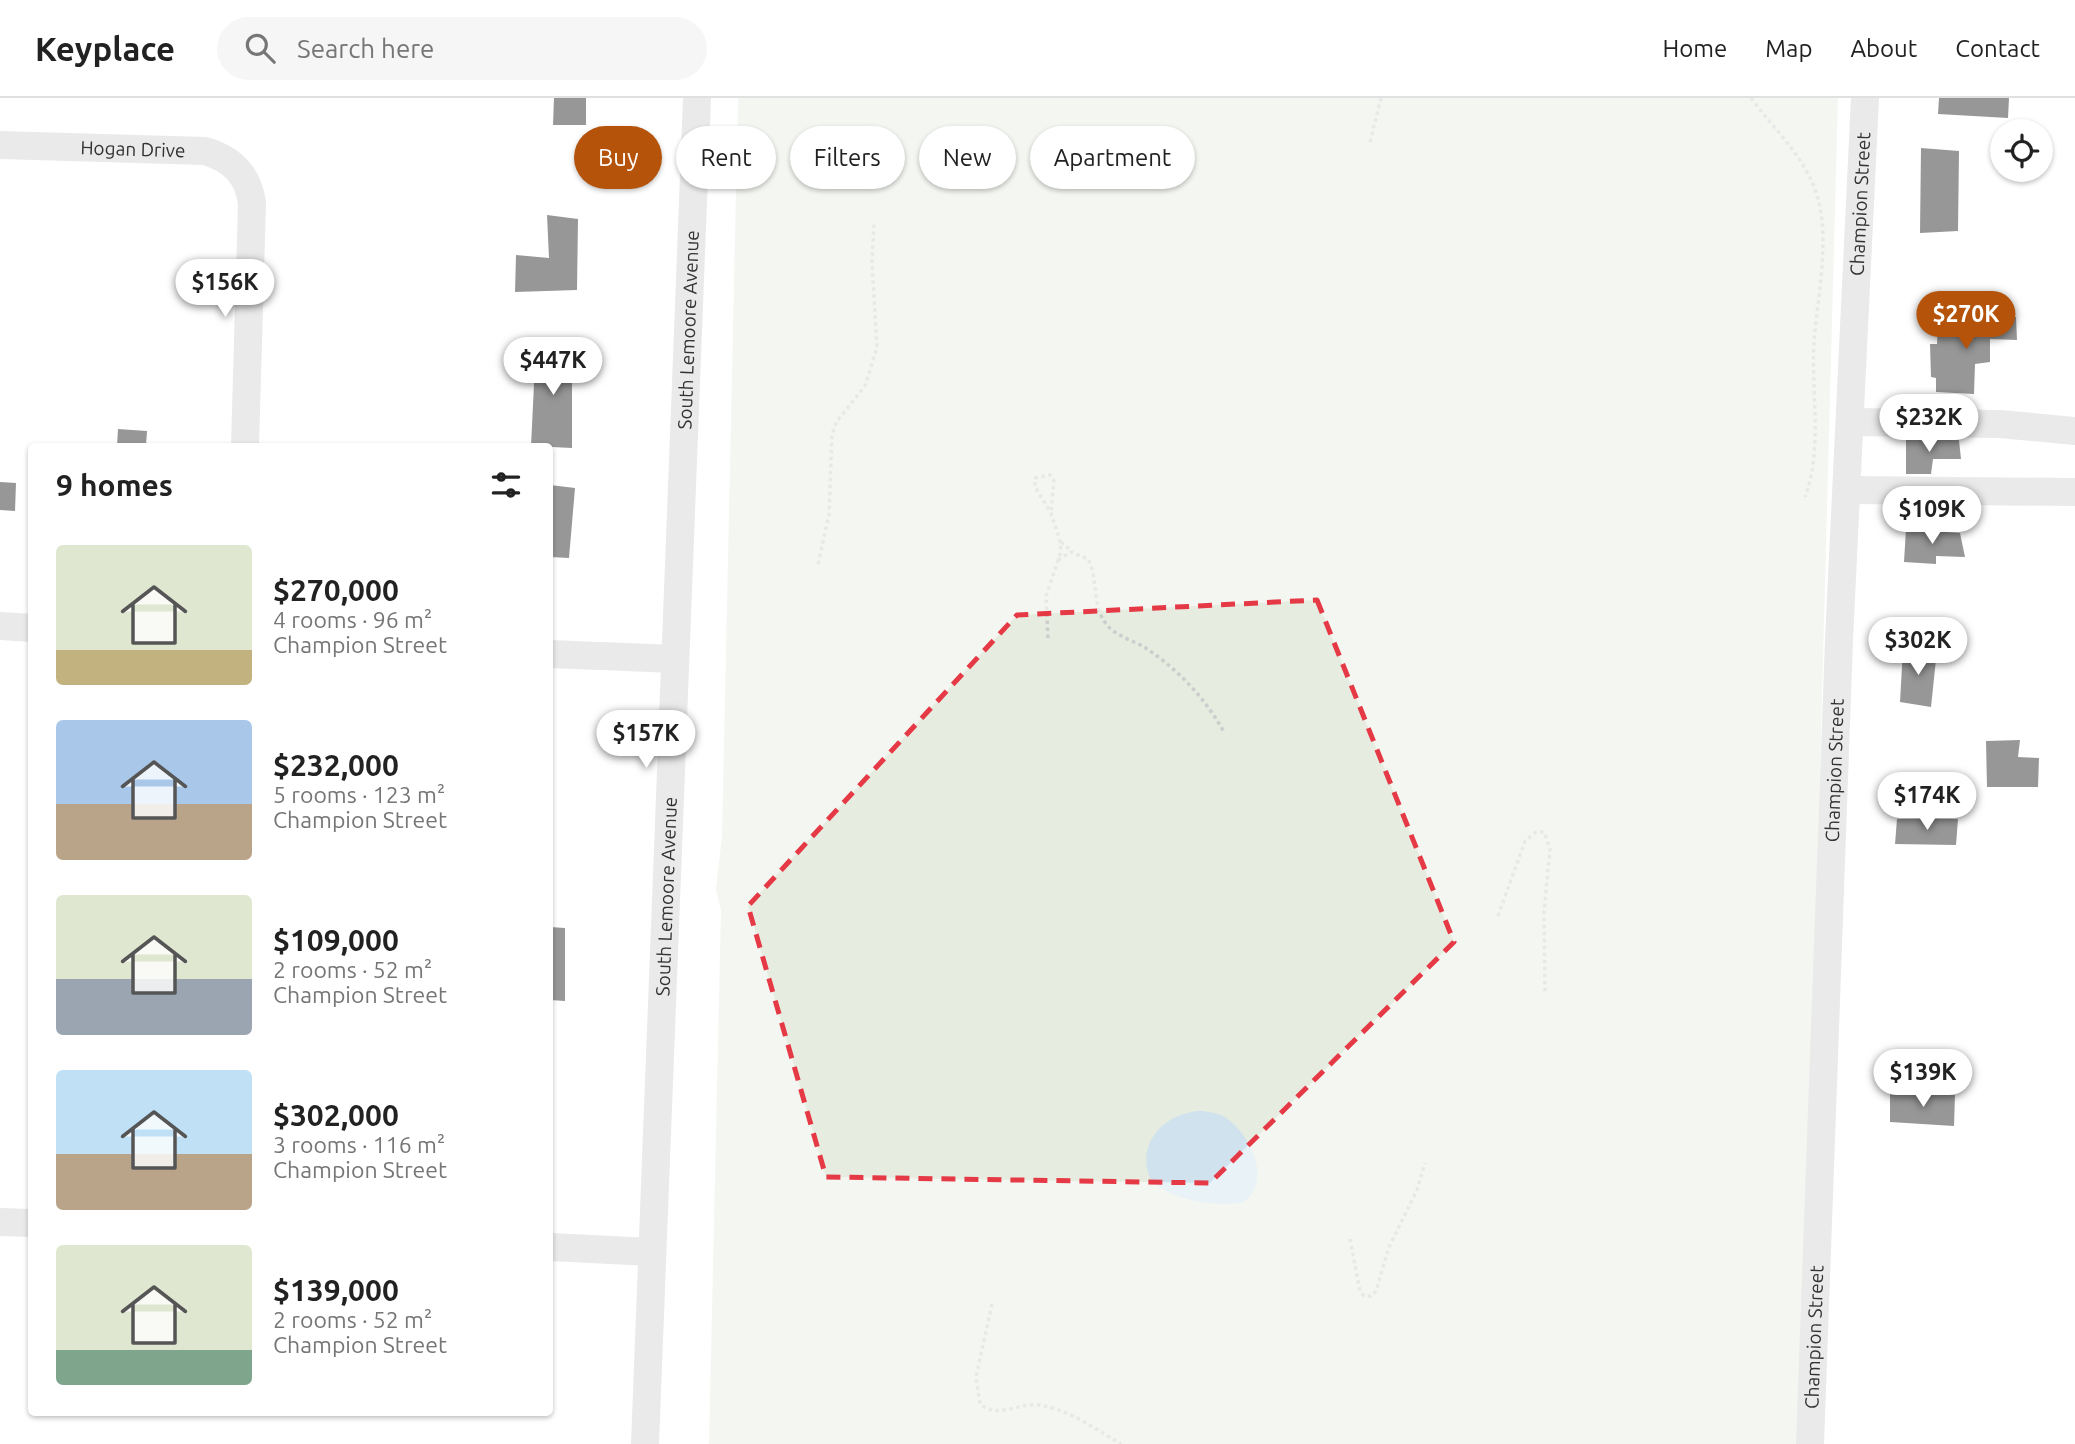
<!DOCTYPE html>
<html lang="en">
<head>
<meta charset="utf-8">
<style>
	:root { --surface:#fff; --page:#f6f6f6; --text:#222; --muted:#767676; --line:#e0e0e0; --accent:#b45309 }
	body { margin:0; font-family:Ubuntu,sans-serif; background:var(--page); color:var(--text); height:100vh; display:flex; flex-direction:column; font-size:26px; white-space:nowrap }
	* { box-sizing:border-box; margin:0 }
	p { font-size:23px; color:var(--muted) }
	.icon { flex:none; width:38px; height:38px; fill:none; stroke:currentColor; stroke-width:2; stroke-linecap:round; stroke-linejoin:round }
	.map { position:relative; flex:1; overflow:hidden }
	.sheet { position:absolute; left:28px; top:345px; width:525px; height:973px; display:flex; flex-direction:column; background:var(--surface); border-radius:7px; box-shadow:0 2px 5px #0004 }
	.sheet>* { flex:none }
	.banner { position:absolute; left:574px; top:28px; width:665px; height:63px; display:flex; gap:14px }
	.buttons { position:absolute; left:1990px; top:21px; display:grid; gap:14px }
	.buttons a { display:grid; place-items:center; width:63px; height:63px; border-radius:50%; background:var(--surface); box-shadow:0 2px 5px #0004; font-size:35px }
	.price { position:absolute; translate:-50% -60px; padding:0 16px; border-radius:24px; background:#fff; color:#222; font-size:23px; line-height:46px; filter:drop-shadow(0 2px 4px #0008) }
	.price::after { content:''; position:absolute; left:50%; top:42px; width:21px; height:16px; margin-left:-10px; background:inherit; clip-path:polygon(0 0,100% 0,50% 100%) }
	.price.current { background:var(--accent); color:#fff }
	ul { padding:0; list-style:none }
	li { display:flex; align-items:center; gap:21px; height:175px; padding:0 28px }
	li span { display:grid; place-items:center; flex:none; width:196px; height:140px; border-radius:7px; color:#555 }
	li>.icon { margin-inline-start:auto }
	span .icon { width:84px; height:84px; fill:#fffc; stroke-width:1 }
	li b { font-size:30px }
	h2 { display:flex; justify-content:space-between; align-items:center; height:84px; padding:0 28px; font-size:30px }
	.pill { padding:0 24px; border-radius:32px; background:var(--surface); box-shadow:0 2px 5px #0004; font-size:24px; line-height:63px }
	.pill.current { background:var(--accent); color:#fff }
	header { display:flex; align-items:center; gap:42px; box-sizing:border-box; height:98px; padding:0 35px; background:var(--surface); border-bottom:2px solid var(--line) }
	header strong { font-size:33px }
	nav { display:flex; gap:38px; margin-inline-start:auto; font-size:24px }
	.search { width:490px; height:63px; background:var(--page); display:flex; align-items:center; gap:18px; box-sizing:border-box; padding:0 24px; border-radius:38px; color:var(--muted); font-size:26px }
	.map>svg:first-child { display:block }
	.green { fill:#e6ecdf }
	.water { fill:#cfe2ee }
	.building { fill:#1a1a1a }
	.lines { fill:none; stroke-linecap:round; stroke-linejoin:round }
	.path { stroke:#cdcdcd; stroke-width:3.5; stroke-dasharray:3.5 3.5; stroke-linecap:butt }
	.minor { stroke:#d0d0d0; stroke-width:28 }
	.marked { fill:none; stroke:#e63946; stroke-width:5; stroke-dasharray:14 9; stroke-linejoin:round }
	.labels { text-anchor:middle; stroke-width:7; stroke-linejoin:round; paint-order:stroke }
	.street-label { font-size:19px; fill:#333; stroke:#fff }
</style>
</head>
<body>
<header>
<strong>Keyplace</strong>
<div class="search"><svg class="icon" aria-label="search" viewBox="0 0 24 24"><circle cx="10" cy="10" r="6"/><path d="M15 15l6 6"/></svg>Search here</div>
<nav><a>Home</a><a>Map</a><a>About</a><a>Contact</a></nav>
</header>
<div class="map">
<svg width="2075" height="1346" viewBox="0 0 2075 1346">
	<rect width="100%" height="100%" fill="#fff"/>
	<!-- green -->
	<polygon class="green" points="738,0 1838,0 1802,1346 709,1346 721,812 716,791 722,738"/>
	<!-- water -->
	<path class="water" d="M1203,1013C1213,1015 1221,1015 1229,1022C1251,1039 1272,1083 1244,1104C1219,1110 1169,1102 1151,1082C1134,1044 1167,1013 1203,1013Z"/>
	<!-- building -->
	<g class="building">
		<polygon points="554,0 586,0 586,27 553,27"/>
		<polygon points="1939,0 2009,0 2008,20 1938,16"/>
		<polygon points="1921,50 1959,53 1958,133 1920,135"/>
		<polygon points="547,117 578,121 577,192 515,194 516,157 549,160"/>
		<polygon points="1972,217 2016,219 2017,242 1990,241 1990,264 1975,266 1974,296 1936,294 1936,280 1931,279 1930,246 1937,246 1938,224 1973,227"/>
		<polygon points="536,245 572,247 572,350 531,348"/>
		<polygon points="118,331 147,333 146,348 117,348"/>
		<polygon points="1906,341 1959,342 1961,361 1933,361 1931,376 1906,376"/>
		<polygon points="0,384 16,385 15,413 0,412"/>
		<polygon points="550,387 575,390 569,460 550,459"/>
		<polygon points="1906,431 1960,435 1965,459 1936,458 1936,466 1904,464"/>
		<polygon points="1903,551 1937,552 1931,609 1900,604"/>
		<polygon points="2020,642 2018,659 2039,660 2038,689 1987,689 1986,643"/>
		<polygon points="1897,721 1958,721 1956,747 1895,746"/>
		<polygon points="550,829 565,830 565,903 550,902"/>
		<polygon points="1890,995 1955,997 1954,1028 1890,1024"/>
	</g>
	<g class="lines">
		<!-- path -->
		<g class="path">
			<path d="M1751,0C1775,33 1807,60 1818,101C1830,146 1817,200 1814,245C1811,295 1823,351 1805,399"/>
			<polyline points="1370,44 1381,0"/>
			<polyline points="1061,444 1073,454"/>
			<path d="M1058,462L1071,454L1088,461C1099,482 1091,508 1107,527C1116,538 1132,542 1144,549C1177,570 1205,600 1224,634"/>
			<polyline points="818,466 829,417 832,337 837,323 865,288 877,249 872,164 874,126"/>
			<polyline points="1048,540 1046,498 1060,457 1061,446 1051,415 1035,389 1035,380 1050,377 1054,383 1051,415"/>
			<polyline points="1498,818 1525,743 1536,734 1544,734 1550,751 1544,815 1545,896"/>
			<polyline points="1350,1141 1360,1193 1364,1198 1371,1198 1376,1193 1389,1149 1417,1092 1425,1065"/>
			<path d="M992,1206L976,1279L980,1306C998,1321 1017,1305 1038,1307C1069,1311 1095,1331 1121,1346"/>
		</g>
		<!-- minor -->
		<g class="minor">
			<path id="s1" d="M0,47L205,53C232,61 248,76 252,105L245,348"/>
			<polyline points="1852,324 2000,326 2075,333"/>
			<polyline points="1848,392 2075,394"/>
			<polyline points="0,528 32,530"/>
			<polyline points="550,556 675,561"/>
			<polyline points="0,1124 32,1125"/>
			<polyline points="550,1149 651,1154"/>
			<path id="s2" d="M645,1346L697,0"/>
			<path id="s3" d="M1810,1346L1839,542L1865,0"/>
		</g>
	</g>
	<!-- marked area -->
	<path d="M0 0H2075V1346H0ZM1317,502L1454,844L1210,1085L826,1079L748,808L1017,517Z" fill="#fff" fill-opacity=".55" fill-rule="evenodd"/>
	<path class="marked" d="M1317,502L1454,844L1210,1085L826,1079L748,808L1017,517Z"/>
	<g class="labels">
		<!-- street labels -->
		<g class="street-label">
			<text dy="7" stroke="none"><textPath href="#s1" startOffset="133">Hogan Drive</textPath></text>
			<text dy="7" stroke="none"><textPath href="#s3" startOffset="1241">Champion Street</textPath></text>
			<text dy="7" stroke="none"><textPath href="#s2" startOffset="1115">South Lemoore Avenue</textPath></text>
			<text dy="7" stroke="none"><textPath href="#s3" startOffset="674">Champion Street</textPath></text>
			<text dy="7" stroke="none"><textPath href="#s2" startOffset="548">South Lemoore Avenue</textPath></text>
			<text dy="7" stroke="none"><textPath href="#s3" startOffset="107">Champion Street</textPath></text>
		</g>
	</g>
</svg>
<div class="buttons">
<a><svg class="icon" aria-label="locate" viewBox="0 0 24 24"><circle cx="12" cy="12" r="6"/><path d="M12 2v4M12 18v4M2 12h4M18 12h4"/></svg></a>
</div>
<b class="price" style="left:225px;top:221px">$156K</b>
<b class="price current" style="left:1966px;top:253px">$270K</b>
<b class="price" style="left:553px;top:299px">$447K</b>
<b class="price" style="left:1929px;top:356px">$232K</b>
<b class="price" style="left:1932px;top:448px">$109K</b>
<b class="price" style="left:1918px;top:579px">$302K</b>
<b class="price" style="left:646px;top:672px">$157K</b>
<b class="price" style="left:1927px;top:734px">$174K</b>
<b class="price" style="left:1923px;top:1011px">$139K</b>
<div class="banner">
<a class="pill current">Buy</a>
<a class="pill">Rent</a>
<a class="pill">Filters</a>
<a class="pill">New</a>
<a class="pill">Apartment</a>
</div>
<section class="sheet">
<h2>9 homes<svg class="icon" aria-label="filters" viewBox="0 0 24 24"><path d="M4 7h16M4 17h16"/><circle cx="9" cy="7" r="2"/><circle cx="15" cy="17" r="2"/></svg></h2>
<ul>
<li><span style="background:linear-gradient(#dfe7d0 75%,#c2b280 0)"><svg class="icon" aria-label="home" viewBox="0 0 24 24"><path d="M3 11l9-7 9 7M6 9v11h12V9"/></svg></span><div><b>$270,000</b><p>4 rooms · 96 m²</p><p>Champion Street</p></div></li>
<li><span style="background:linear-gradient(#a9c7e8 60%,#b9a48a 0)"><svg class="icon" aria-label="home" viewBox="0 0 24 24"><path d="M3 11l9-7 9 7M6 9v11h12V9"/></svg></span><div><b>$232,000</b><p>5 rooms · 123 m²</p><p>Champion Street</p></div></li>
<li><span style="background:linear-gradient(#dfe7d0 60%,#9aa5b1 0)"><svg class="icon" aria-label="home" viewBox="0 0 24 24"><path d="M3 11l9-7 9 7M6 9v11h12V9"/></svg></span><div><b>$109,000</b><p>2 rooms · 52 m²</p><p>Champion Street</p></div></li>
<li><span style="background:linear-gradient(#bfe0f5 60%,#b9a48a 0)"><svg class="icon" aria-label="home" viewBox="0 0 24 24"><path d="M3 11l9-7 9 7M6 9v11h12V9"/></svg></span><div><b>$302,000</b><p>3 rooms · 116 m²</p><p>Champion Street</p></div></li>
<li><span style="background:linear-gradient(#dfe7d0 75%,#7fa58c 0)"><svg class="icon" aria-label="home" viewBox="0 0 24 24"><path d="M3 11l9-7 9 7M6 9v11h12V9"/></svg></span><div><b>$139,000</b><p>2 rooms · 52 m²</p><p>Champion Street</p></div></li>
</ul>
</section>
</div>
</body>
</html>
